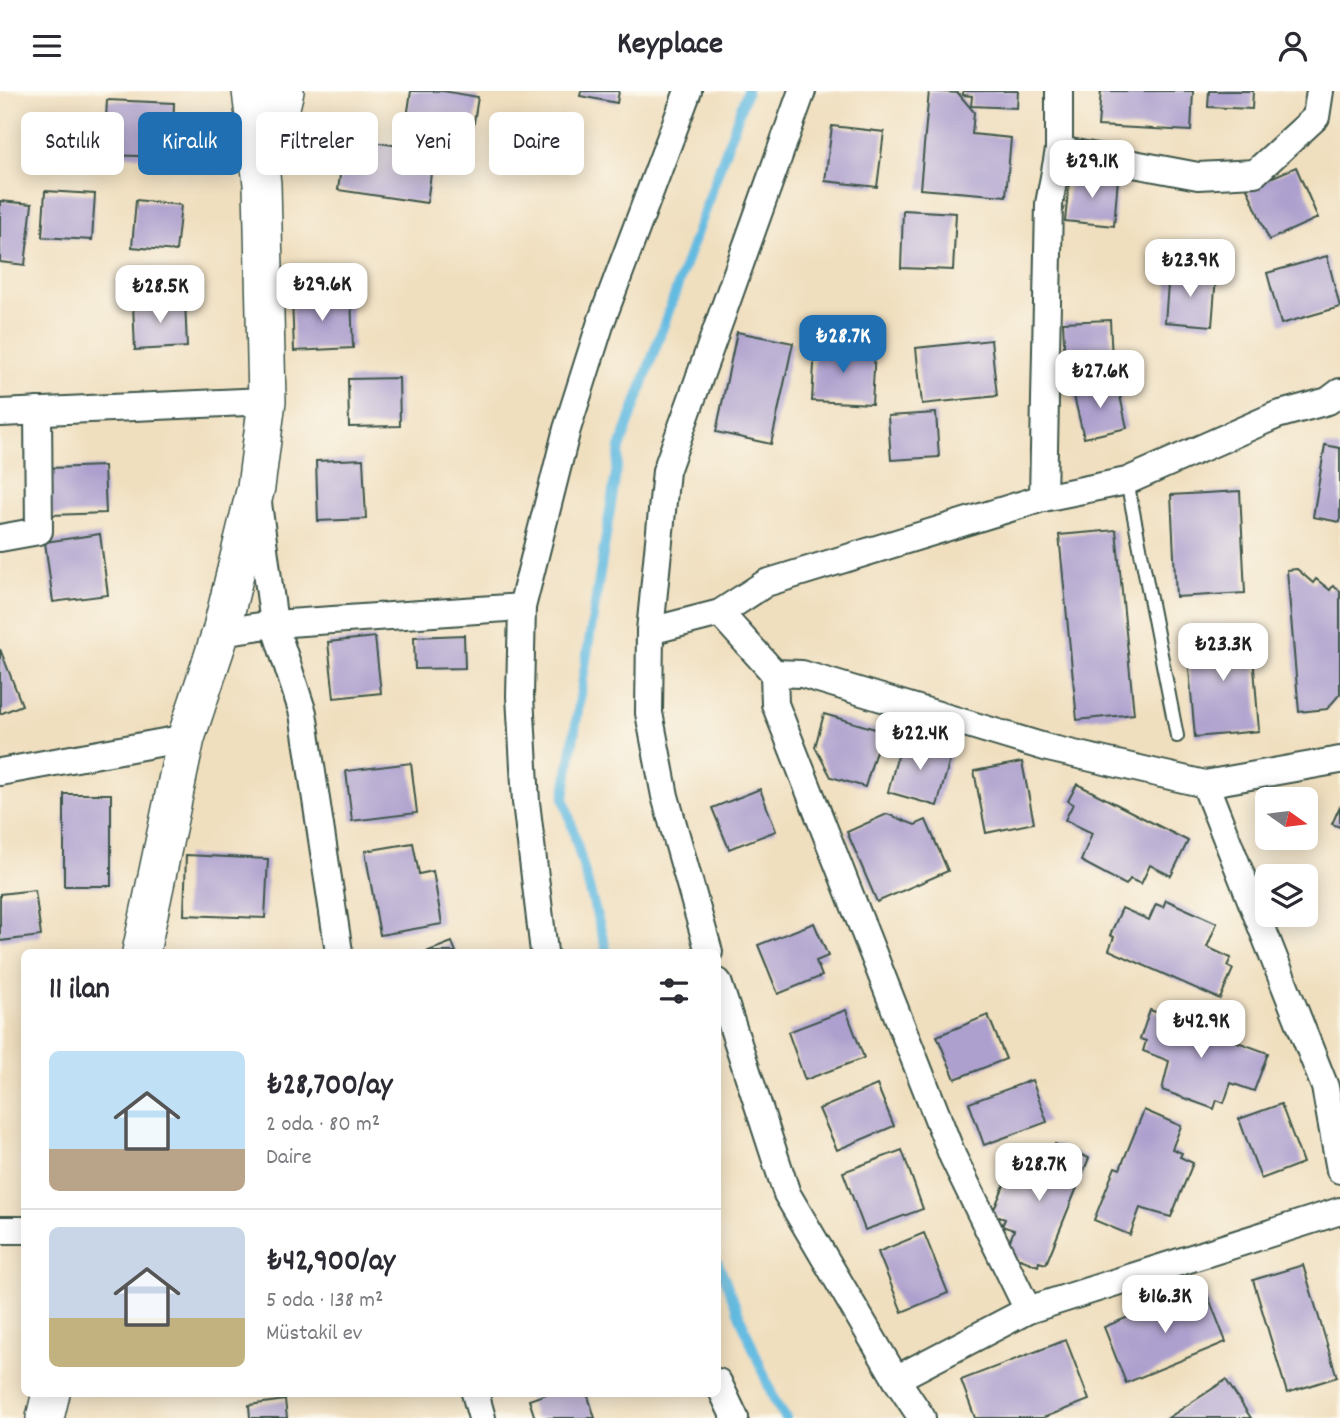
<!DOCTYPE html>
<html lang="tr">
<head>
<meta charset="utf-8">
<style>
	:root { --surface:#fff; --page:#f7f7f7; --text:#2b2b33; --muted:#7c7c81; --line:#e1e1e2; --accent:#1f6fb2 }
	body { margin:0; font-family:Dekko,sans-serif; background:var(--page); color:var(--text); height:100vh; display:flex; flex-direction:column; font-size:26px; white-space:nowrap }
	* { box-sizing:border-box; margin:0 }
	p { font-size:23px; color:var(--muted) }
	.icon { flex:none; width:38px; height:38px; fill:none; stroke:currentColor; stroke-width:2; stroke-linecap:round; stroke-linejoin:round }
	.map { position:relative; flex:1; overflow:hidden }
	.sheet { position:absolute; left:21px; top:858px; width:700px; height:448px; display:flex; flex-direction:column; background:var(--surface); border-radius:10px; box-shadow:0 4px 18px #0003 }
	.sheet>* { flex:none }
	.top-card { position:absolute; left:21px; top:21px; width:700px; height:63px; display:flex; gap:14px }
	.needle { width:46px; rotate:104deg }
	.tools { position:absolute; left:1255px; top:696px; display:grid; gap:14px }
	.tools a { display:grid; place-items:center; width:63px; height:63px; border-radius:10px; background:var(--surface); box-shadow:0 4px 18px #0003; font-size:35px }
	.price { position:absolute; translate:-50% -60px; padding:0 16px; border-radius:14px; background:#fff; color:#222; font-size:23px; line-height:46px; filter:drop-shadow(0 2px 4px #0008) }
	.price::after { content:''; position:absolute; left:50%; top:42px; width:21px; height:16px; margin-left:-10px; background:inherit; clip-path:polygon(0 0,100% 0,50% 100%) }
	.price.active { background:var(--accent); color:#fff }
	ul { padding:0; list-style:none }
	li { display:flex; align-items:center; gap:21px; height:175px; padding:0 28px }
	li+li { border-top:2px solid var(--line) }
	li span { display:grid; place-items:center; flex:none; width:196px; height:140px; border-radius:10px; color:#555 }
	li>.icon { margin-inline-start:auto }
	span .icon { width:84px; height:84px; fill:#fffc; stroke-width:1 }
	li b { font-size:30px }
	h2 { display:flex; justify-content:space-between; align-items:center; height:84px; padding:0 28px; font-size:30px }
	.chip { padding:0 24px; border-radius:10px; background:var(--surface); box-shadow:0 4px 18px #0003; font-size:24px; line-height:63px }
	.chip.active { background:var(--accent); color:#fff }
	header { display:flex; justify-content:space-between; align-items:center; height:91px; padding:0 28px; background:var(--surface); font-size:32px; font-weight:700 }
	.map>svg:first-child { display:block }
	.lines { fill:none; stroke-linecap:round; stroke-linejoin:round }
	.stream { stroke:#64bbe1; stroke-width:10 }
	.building { fill:#ada0ce }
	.lane-casing { stroke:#3e5549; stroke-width:16 }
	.street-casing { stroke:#3e5549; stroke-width:30 }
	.secondary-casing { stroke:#3e5549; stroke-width:40 }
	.lane { stroke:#fff; stroke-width:12 }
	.street { stroke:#fff; stroke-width:26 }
	.secondary { stroke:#fff; stroke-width:37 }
</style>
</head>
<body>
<header><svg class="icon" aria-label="menu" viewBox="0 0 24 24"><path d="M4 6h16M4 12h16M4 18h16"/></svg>Keyplace<svg class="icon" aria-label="person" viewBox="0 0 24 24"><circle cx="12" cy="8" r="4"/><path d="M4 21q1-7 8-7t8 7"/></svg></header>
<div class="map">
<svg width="1340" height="1327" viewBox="0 0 1340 1327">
	<rect width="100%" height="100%" fill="#fbf7ec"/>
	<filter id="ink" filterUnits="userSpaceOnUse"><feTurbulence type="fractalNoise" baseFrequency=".0143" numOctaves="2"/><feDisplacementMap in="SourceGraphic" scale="14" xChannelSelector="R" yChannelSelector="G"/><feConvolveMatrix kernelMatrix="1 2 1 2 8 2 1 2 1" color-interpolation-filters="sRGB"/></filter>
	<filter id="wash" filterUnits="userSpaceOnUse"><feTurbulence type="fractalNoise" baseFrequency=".00686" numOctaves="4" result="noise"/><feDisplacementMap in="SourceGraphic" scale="28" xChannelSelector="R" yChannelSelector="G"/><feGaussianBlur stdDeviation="1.57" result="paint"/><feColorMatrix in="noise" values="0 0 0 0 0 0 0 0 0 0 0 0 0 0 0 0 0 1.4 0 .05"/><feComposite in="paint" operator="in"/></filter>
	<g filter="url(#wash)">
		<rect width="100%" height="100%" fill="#f0dfbf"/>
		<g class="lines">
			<!-- stream -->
			<g class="stream">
				<polyline points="607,861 564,707 620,357 747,0"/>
				<polyline points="718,1172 776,1313 786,1327"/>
			</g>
		</g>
		<g id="blocks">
			<!-- building -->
			<g class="building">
				<polygon points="411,0 443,0 478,6 471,50 405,40"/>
				<polygon points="581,0 619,0 617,12 580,5"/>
				<polygon points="929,0 958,2 974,21 972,43 1011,47 1006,105 920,98"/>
				<polygon points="963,0 1018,0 1017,17 971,15 972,5 963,4"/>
				<polygon points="1101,0 1193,0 1191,40 1098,35"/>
				<polygon points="1209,0 1253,0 1252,18 1208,16"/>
				<polygon points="107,9 174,12 172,66 104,64"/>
				<polygon points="832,35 884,41 877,96 825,90"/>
				<polygon points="345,47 434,60 427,112 338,99"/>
				<polygon points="1296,76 1318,127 1269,149 1247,97"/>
				<polygon points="1070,83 1118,87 1114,135 1065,130"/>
				<polygon points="45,100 95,103 92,149 42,146"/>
				<polygon points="136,109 181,114 176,160 132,156"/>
				<polygon points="0,110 32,113 25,174 0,171"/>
				<polygon points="903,119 956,122 953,179 901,177"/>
				<polygon points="1327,165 1340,216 1281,233 1267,182"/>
				<polygon points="1169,181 1216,185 1212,235 1165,231"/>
				<polygon points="351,205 353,257 294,260 292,207"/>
				<polygon points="185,210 187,256 135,259 133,213"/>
				<polygon points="1110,229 1112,269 1065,271 1063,231"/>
				<polygon points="737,241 793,252 771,353 716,341"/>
				<polygon points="991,249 997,305 922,313 916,257"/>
				<polygon points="815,255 875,258 872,313 812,310"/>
				<polygon points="399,287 400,335 349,336 348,288"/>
				<polygon points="1117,291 1127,337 1084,347 1073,301"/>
				<polygon points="936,322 939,366 891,369 888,325"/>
				<polygon points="1325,354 1340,357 1340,431 1313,426"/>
				<polygon points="363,368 366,428 318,430 316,370"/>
				<polygon points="104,375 106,422 51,424 49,377"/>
				<polygon points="1240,400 1245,502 1176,506 1171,404"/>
				<polygon points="1116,439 1134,623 1077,629 1059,444"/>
				<polygon points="100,443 108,504 53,511 45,451"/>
				<polygon points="1297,478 1313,492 1316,488 1330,499 1333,495 1340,500 1340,603 1327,618 1299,621 1287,479"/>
				<polygon points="1251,538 1259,640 1195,646 1186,544"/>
				<polygon points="464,544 465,577 415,578 414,546"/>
				<polygon points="375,546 381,602 334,607 328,551"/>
				<polygon points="0,558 22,614 0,623"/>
				<polygon points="824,623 882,640 865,696 831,686 815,656"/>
				<polygon points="902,648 952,662 937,715 888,701"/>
				<polygon points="1022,671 1034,732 986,742 974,680"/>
				<polygon points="411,672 417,722 352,730 346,680"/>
				<polygon points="1077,693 1188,750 1171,785 1150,774 1141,793 1130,788 1126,794 1081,770 1092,742 1065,729 1073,713 1068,710"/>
				<polygon points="760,698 776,740 729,758 712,717"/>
				<rect x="64" y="703" width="47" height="92"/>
				<polygon points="1340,715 1340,736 1332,733"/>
				<polygon points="887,723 915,734 926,729 948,780 877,811 847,741"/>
				<polygon points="413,752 419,783 433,780 442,833 380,844 365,760"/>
				<polygon points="186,764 268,768 265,827 184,824"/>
				<polygon points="35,799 41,845 0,850 0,803"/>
				<polygon points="1166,809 1217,832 1207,856 1231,867 1227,875 1233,878 1220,908 1109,859 1114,846 1110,844 1122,817 1149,829 1156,813 1163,816"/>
				<polygon points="814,832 828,865 816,870 822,885 778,903 758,854"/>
				<polygon points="452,851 456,861 426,861"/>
				<polygon points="846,919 864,967 805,989 788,941"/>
				<polygon points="1150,919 1268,962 1254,1000 1231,992 1224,1012 1217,1009 1214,1018 1162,999 1169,970 1143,960 1146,950 1140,948"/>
				<polygon points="988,924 1006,968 955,988 937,945"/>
				<polygon points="1032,989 1047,1031 984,1054 969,1012"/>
				<polygon points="877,994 894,1035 837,1059 819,1018"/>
				<polygon points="1281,1013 1303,1072 1261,1088 1239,1028"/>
				<polygon points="1144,1019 1181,1035 1172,1058 1182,1062 1180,1066 1193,1072 1171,1126 1140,1117 1130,1144 1094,1129 1115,1076 1120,1078"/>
				<polygon points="1055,1053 1089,1067 1046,1173 1039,1171 1038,1175 1005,1162 1014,1139 1002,1135 1005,1128 992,1123 1014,1070 1030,1077 1032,1072 1045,1077"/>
				<polygon points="902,1059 923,1118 865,1139 843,1081"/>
				<polygon points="924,1142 948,1202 902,1221 878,1161"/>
				<polygon points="1303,1174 1337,1286 1287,1302 1253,1189"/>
				<polygon points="1204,1195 1226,1251 1126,1292 1104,1236"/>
				<polygon points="1066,1249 1089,1309 1043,1327 975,1327 961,1289"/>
				<polygon points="1226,1289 1251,1327 1168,1327"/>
				<polygon points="549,1302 587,1302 595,1327 535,1327 529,1309"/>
				<polygon points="285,1309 287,1327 250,1327 249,1314"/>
			</g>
		</g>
	</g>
	<g filter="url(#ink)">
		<use href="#blocks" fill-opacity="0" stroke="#3e5549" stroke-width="2"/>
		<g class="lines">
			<defs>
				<polyline id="lane" points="1127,390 1177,645"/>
				<g id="street">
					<polyline points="1059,59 1198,85 1255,82 1316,26 1320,0"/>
					<polyline points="0,322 267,310"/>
					<polyline points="1043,407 1049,113 1059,59 1059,0"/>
					<polyline points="258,412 274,533 303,622 339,861"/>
					<polyline points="0,447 39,440 38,320"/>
					<polyline points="720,522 774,582"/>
					<polyline points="650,540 720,522 766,492 1043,407 1127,390 1277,324 1328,310 1340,301"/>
					<polyline points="221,541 274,533 522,516"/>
					<polyline points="0,681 186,647"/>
					<polyline points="1205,693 1325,996 1340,1079"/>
					<polyline points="544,861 526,711 520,605 522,516 567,338 601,231 688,0"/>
					<polyline points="709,861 665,705 649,622 650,540 666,380 802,0"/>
					<polyline points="718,891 787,1103 896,1288 922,1327"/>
					<polyline points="0,1139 24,1139"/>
					<polyline points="1028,1219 953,1066 775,613 774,582 802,583 1048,657 1205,693 1340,669"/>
					<polyline points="896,1288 1028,1219 1340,1120"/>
					<polyline points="718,1291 735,1327"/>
					<polyline points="475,1302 482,1327"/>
				</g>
				<g id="secondary">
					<polyline points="268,68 285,0"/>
					<polyline points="141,861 186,647 221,541 256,396 267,310 262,93 251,0"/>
					<polyline points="45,1327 51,1302"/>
				</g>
			</defs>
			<!-- lane casing -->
			<use href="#lane" class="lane-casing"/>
			<!-- street casing -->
			<use href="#street" class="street-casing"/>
			<!-- secondary casing -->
			<use href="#secondary" class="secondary-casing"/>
			<!-- lane -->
			<use href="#lane" class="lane"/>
			<!-- street -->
			<use href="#street" class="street"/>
			<!-- secondary -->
			<use href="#secondary" class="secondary"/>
		</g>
	</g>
</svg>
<div class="tools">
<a><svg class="needle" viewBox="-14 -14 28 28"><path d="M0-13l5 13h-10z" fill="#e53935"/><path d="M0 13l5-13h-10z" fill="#7c7c81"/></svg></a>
<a><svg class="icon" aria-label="layers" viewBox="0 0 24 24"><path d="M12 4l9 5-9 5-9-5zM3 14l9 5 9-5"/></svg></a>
</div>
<b class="price" style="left:1092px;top:109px">₺29.1K</b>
<b class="price" style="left:1190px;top:208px">₺23.9K</b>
<b class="price" style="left:322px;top:232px">₺29.6K</b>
<b class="price" style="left:160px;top:234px">₺28.5K</b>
<b class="price active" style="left:843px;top:284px">₺28.7K</b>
<b class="price" style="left:1100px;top:319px">₺27.6K</b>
<b class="price" style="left:1223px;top:592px">₺23.3K</b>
<b class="price" style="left:920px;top:681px">₺22.4K</b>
<b class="price" style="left:1201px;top:969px">₺42.9K</b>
<b class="price" style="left:1039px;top:1112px">₺28.7K</b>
<b class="price" style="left:1165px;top:1244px">₺16.3K</b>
<div class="top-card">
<a class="chip">Satılık</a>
<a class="chip active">Kiralık</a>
<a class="chip">Filtreler</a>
<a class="chip">Yeni</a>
<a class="chip">Daire</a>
</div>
<section class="sheet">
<h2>11 ilan<svg class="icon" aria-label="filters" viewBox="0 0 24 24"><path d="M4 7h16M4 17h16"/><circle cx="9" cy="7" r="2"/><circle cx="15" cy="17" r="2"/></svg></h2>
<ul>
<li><span style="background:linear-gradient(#bfe0f5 70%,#b9a48a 0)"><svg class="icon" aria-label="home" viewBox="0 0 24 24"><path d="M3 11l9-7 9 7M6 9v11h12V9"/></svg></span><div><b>₺28,700/ay</b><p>2 oda · 80 m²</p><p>Daire</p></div></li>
<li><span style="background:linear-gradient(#c9d6e8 65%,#c2b280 0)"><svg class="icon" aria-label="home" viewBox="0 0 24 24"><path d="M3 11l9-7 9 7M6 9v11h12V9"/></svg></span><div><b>₺42,900/ay</b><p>5 oda · 138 m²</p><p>Müstakil ev</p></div></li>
</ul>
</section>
</div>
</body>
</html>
